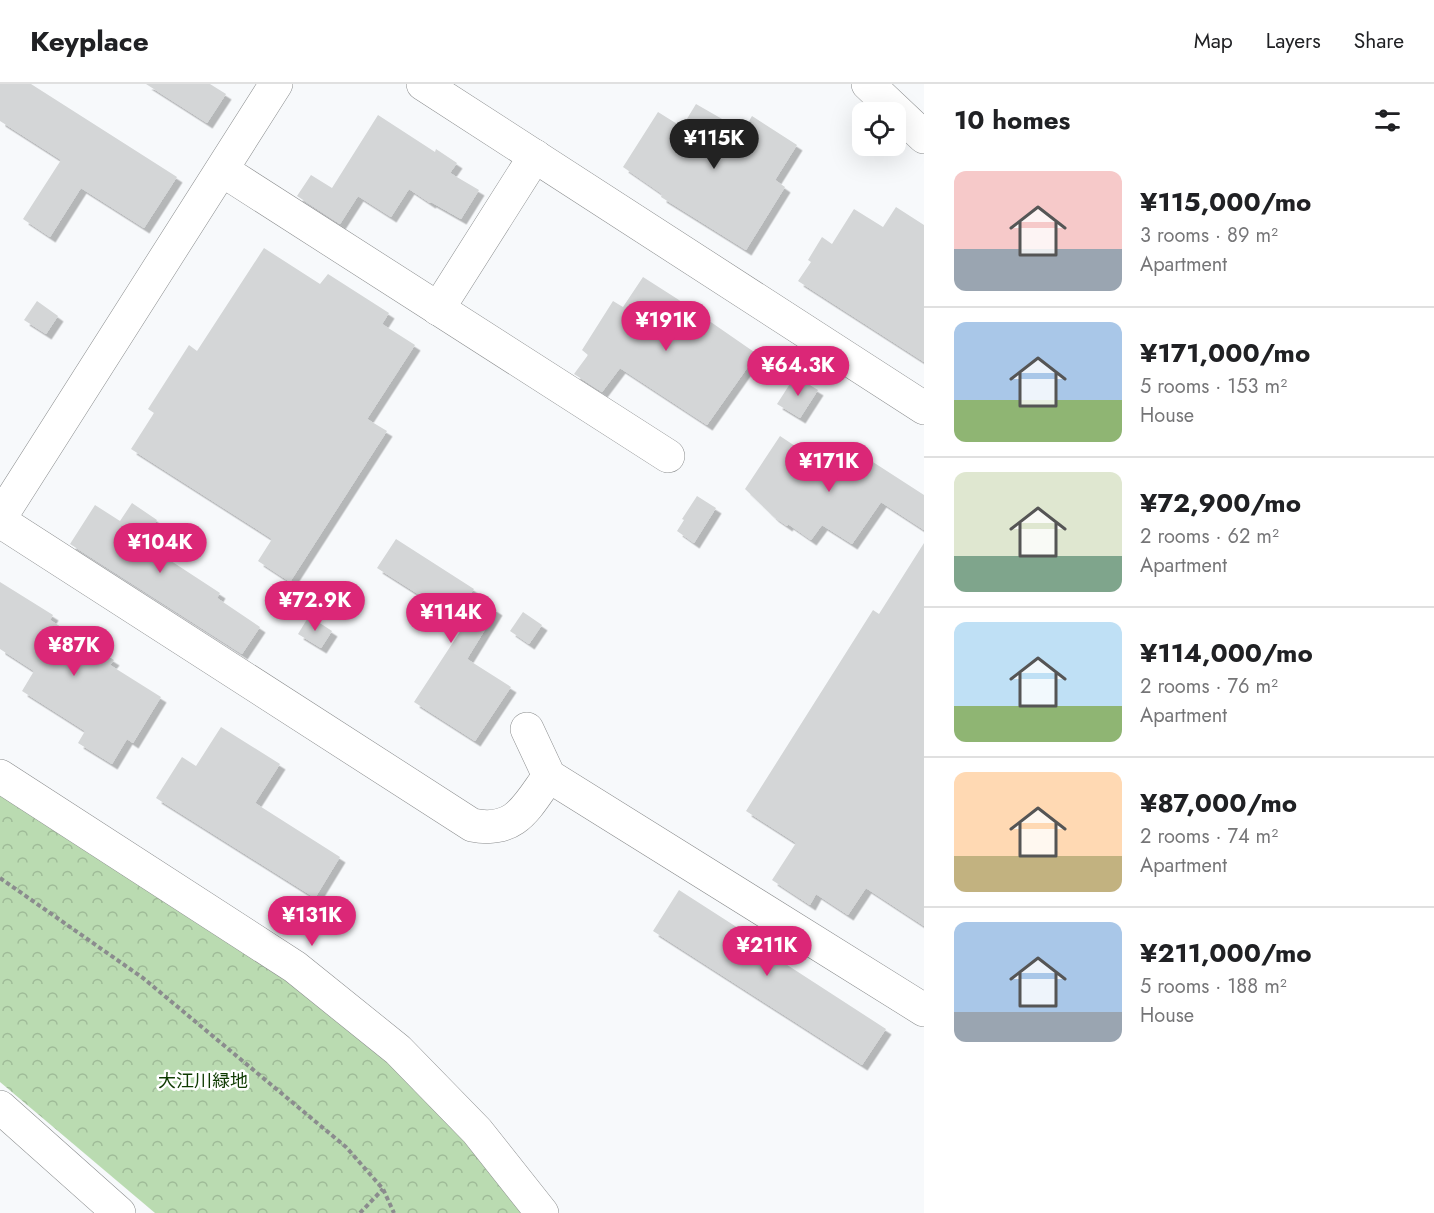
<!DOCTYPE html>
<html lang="en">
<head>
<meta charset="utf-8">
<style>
	:root { --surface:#fff; --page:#f6f6f6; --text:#202124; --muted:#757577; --line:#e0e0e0; --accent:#db2777 }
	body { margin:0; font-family:Jost,"Noto Sans JP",sans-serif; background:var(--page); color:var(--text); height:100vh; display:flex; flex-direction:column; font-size:22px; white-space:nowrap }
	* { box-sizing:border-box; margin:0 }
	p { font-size:20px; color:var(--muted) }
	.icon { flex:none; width:33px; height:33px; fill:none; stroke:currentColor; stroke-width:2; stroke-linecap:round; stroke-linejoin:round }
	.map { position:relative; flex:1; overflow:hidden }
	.details { display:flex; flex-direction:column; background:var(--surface); width:510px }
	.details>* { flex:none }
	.fabs { position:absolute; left:852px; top:18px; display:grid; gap:12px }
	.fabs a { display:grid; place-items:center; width:54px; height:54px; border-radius:12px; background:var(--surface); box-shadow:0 6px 24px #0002; font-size:30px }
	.price { position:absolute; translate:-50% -51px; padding:0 14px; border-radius:21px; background:var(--accent); color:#fff; font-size:20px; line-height:39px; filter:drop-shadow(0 2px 3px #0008) }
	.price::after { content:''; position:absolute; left:50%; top:36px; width:18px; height:14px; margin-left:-9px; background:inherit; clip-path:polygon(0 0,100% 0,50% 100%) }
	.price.current { background:#222; color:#fff }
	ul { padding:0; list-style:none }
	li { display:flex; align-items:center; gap:18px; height:150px; padding:0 30px }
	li+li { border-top:2px solid var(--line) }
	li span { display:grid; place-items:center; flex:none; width:168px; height:120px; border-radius:12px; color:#555 }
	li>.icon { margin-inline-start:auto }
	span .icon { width:72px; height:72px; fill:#fffc; stroke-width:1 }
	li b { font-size:26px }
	h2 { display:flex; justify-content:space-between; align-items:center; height:72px; padding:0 30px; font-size:26px }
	header { display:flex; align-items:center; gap:36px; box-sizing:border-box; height:84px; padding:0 30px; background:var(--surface); border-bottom:2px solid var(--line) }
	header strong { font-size:28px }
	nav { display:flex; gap:33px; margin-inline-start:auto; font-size:21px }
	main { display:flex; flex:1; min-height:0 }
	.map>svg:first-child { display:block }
	.park { fill:url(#park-crowns) }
	.building { fill:#d4d6d7; filter:url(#shadow) }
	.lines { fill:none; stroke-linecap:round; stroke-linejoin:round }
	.minor-casing { stroke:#8b8d8e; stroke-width:34 }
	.path { stroke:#8b8c8e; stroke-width:4; stroke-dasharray:4.5 3; stroke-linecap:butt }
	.minor { stroke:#fff; stroke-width:33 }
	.labels { text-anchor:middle; stroke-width:5; stroke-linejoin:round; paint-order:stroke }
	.park-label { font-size:18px; fill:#0e3a00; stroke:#fff }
</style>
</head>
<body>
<header>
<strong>Keyplace</strong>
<nav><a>Map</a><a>Layers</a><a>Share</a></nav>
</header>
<main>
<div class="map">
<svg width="924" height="1129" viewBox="0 0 924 1129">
	<defs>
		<pattern id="park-crowns" width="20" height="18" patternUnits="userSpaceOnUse" patternTransform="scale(1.5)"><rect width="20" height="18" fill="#badbb1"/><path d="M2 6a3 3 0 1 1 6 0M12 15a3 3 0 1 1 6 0" fill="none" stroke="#9fbb98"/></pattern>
		<filter id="shadow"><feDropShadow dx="5.5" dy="5.5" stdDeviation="0" flood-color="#0004"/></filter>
	</defs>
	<rect width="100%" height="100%" fill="#f7f9fb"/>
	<!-- park -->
	<polygon class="park" points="0,711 286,893 389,976 460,1049 522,1129 155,1129 0,998"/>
	<!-- building -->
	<g class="building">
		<polygon points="0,0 31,0 177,93 144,144 81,104 50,153 23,135 61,76 0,37"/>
		<polygon points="146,0 210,0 226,10 207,39"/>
		<polygon points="696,20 743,47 752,32 797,61 775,96 785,103 746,166 661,113 662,110 623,83 658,28 682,43"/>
		<polygon points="378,31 435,68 436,65 457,79 450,89 479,106 461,135 431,118 430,119 409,105 391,133 358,112 340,140 297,112 311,91 332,104"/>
		<polygon points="896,123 924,141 924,278 798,197 811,178 808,176 822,153 832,160 854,125 883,143"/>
		<polygon points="264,164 320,200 328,190 389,229 382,240 415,261 367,335 387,347 290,498 258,477 272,455 131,365 154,329 148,325 189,261 197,267"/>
		<polygon points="643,193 679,216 757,270 707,341 620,284 602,308 574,290 588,271 582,266 613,217 623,223"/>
		<polygon points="37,217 58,232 46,250 24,236"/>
		<polygon points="795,292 818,306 800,334 777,320"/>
		<polygon points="780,352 843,394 859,369 924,411 924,446 881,418 852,460 822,441 811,456 788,440 787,442 774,433 745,405"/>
		<polygon points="697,412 716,424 694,459 677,447 684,436 682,435"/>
		<polygon points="132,419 157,436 142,458 220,509 217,514 260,543 242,570 70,460 95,421 120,437"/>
		<polygon points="396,455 474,505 471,509 497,526 467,575 511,603 475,657 414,618 465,540 377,484"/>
		<polygon points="924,459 924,842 866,804 848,831 816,810 810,821 772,796 796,759 746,727 873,526 879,530"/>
		<polygon points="0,498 53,531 50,536 114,576 110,581 161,613 133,659 127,655 112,680 78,659 85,647 22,607 34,587 0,565"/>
		<polygon points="523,528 542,541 529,560 510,547"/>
		<polygon points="309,532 332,547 321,564 298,550"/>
		<polygon points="221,643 280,680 255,719 340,773 315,814 156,714 182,673 196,682"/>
		<polygon points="679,806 763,860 761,864 886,945 862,981 653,847"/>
	</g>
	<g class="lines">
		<defs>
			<g id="minor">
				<polyline points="423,0 924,324"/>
				<polyline points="868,0 924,53"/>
				<polyline points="222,86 668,372"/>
				<polyline points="438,225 535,72"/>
				<polyline points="0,434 276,0"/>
				<path d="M0,437L472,741C516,750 527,722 549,692"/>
				<polyline points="527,645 549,692 924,926"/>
				<polyline points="0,692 295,883 398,966 477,1047 542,1129"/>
				<polyline points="0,1023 119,1129"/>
			</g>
		</defs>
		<!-- minor casing -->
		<use href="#minor" class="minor-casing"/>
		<!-- path -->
		<g class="path">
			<polyline points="0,794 143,894 346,1063 383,1105 394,1129"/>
			<polyline points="360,1129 383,1105"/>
		</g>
		<!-- minor -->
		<use href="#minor" class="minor"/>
	</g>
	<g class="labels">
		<!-- park labels -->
		<g class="park-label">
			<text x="203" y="1003">大江川緑地</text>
		</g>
	</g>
</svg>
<div class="fabs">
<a><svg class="icon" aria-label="locate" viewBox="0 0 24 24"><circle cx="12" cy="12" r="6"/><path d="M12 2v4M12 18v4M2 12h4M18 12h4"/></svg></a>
</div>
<b class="price current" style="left:714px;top:86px">¥115K</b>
<b class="price" style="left:666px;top:268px">¥191K</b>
<b class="price" style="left:798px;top:313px">¥64.3K</b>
<b class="price" style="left:829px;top:409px">¥171K</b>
<b class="price" style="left:160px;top:490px">¥104K</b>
<b class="price" style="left:315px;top:548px">¥72.9K</b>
<b class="price" style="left:451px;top:560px">¥114K</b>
<b class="price" style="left:74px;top:593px">¥87K</b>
<b class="price" style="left:312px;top:863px">¥131K</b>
<b class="price" style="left:767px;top:893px">¥211K</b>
</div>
<section class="details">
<h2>10 homes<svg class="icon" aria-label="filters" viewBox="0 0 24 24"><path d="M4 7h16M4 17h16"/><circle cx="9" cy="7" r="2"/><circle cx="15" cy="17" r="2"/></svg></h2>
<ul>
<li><span style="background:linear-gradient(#f6c9c9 65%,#9aa5b1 0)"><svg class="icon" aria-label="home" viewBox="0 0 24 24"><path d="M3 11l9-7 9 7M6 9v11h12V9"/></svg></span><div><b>¥115,000/mo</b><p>3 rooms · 89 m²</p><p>Apartment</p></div></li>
<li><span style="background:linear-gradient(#a9c7e8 65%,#8fb573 0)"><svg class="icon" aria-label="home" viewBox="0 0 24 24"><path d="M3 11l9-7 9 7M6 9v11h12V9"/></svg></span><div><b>¥171,000/mo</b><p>5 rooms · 153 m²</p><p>House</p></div></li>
<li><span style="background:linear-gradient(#dfe7d0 70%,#7fa58c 0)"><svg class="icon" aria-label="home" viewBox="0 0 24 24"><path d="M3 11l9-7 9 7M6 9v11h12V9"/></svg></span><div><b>¥72,900/mo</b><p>2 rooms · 62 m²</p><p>Apartment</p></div></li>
<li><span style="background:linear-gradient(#bfe0f5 70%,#8fb573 0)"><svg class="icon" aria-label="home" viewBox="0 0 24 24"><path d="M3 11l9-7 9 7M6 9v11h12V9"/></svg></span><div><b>¥114,000/mo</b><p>2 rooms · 76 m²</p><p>Apartment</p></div></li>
<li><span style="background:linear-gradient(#ffd9b3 70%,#c2b280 0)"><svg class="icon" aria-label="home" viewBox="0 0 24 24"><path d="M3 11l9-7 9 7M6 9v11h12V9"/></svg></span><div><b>¥87,000/mo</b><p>2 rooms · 74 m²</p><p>Apartment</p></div></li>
<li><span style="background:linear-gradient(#a9c7e8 75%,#9aa5b1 0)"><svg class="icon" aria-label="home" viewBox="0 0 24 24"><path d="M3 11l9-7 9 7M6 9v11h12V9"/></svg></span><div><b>¥211,000/mo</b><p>5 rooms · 188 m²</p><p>House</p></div></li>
</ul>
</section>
</main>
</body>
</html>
